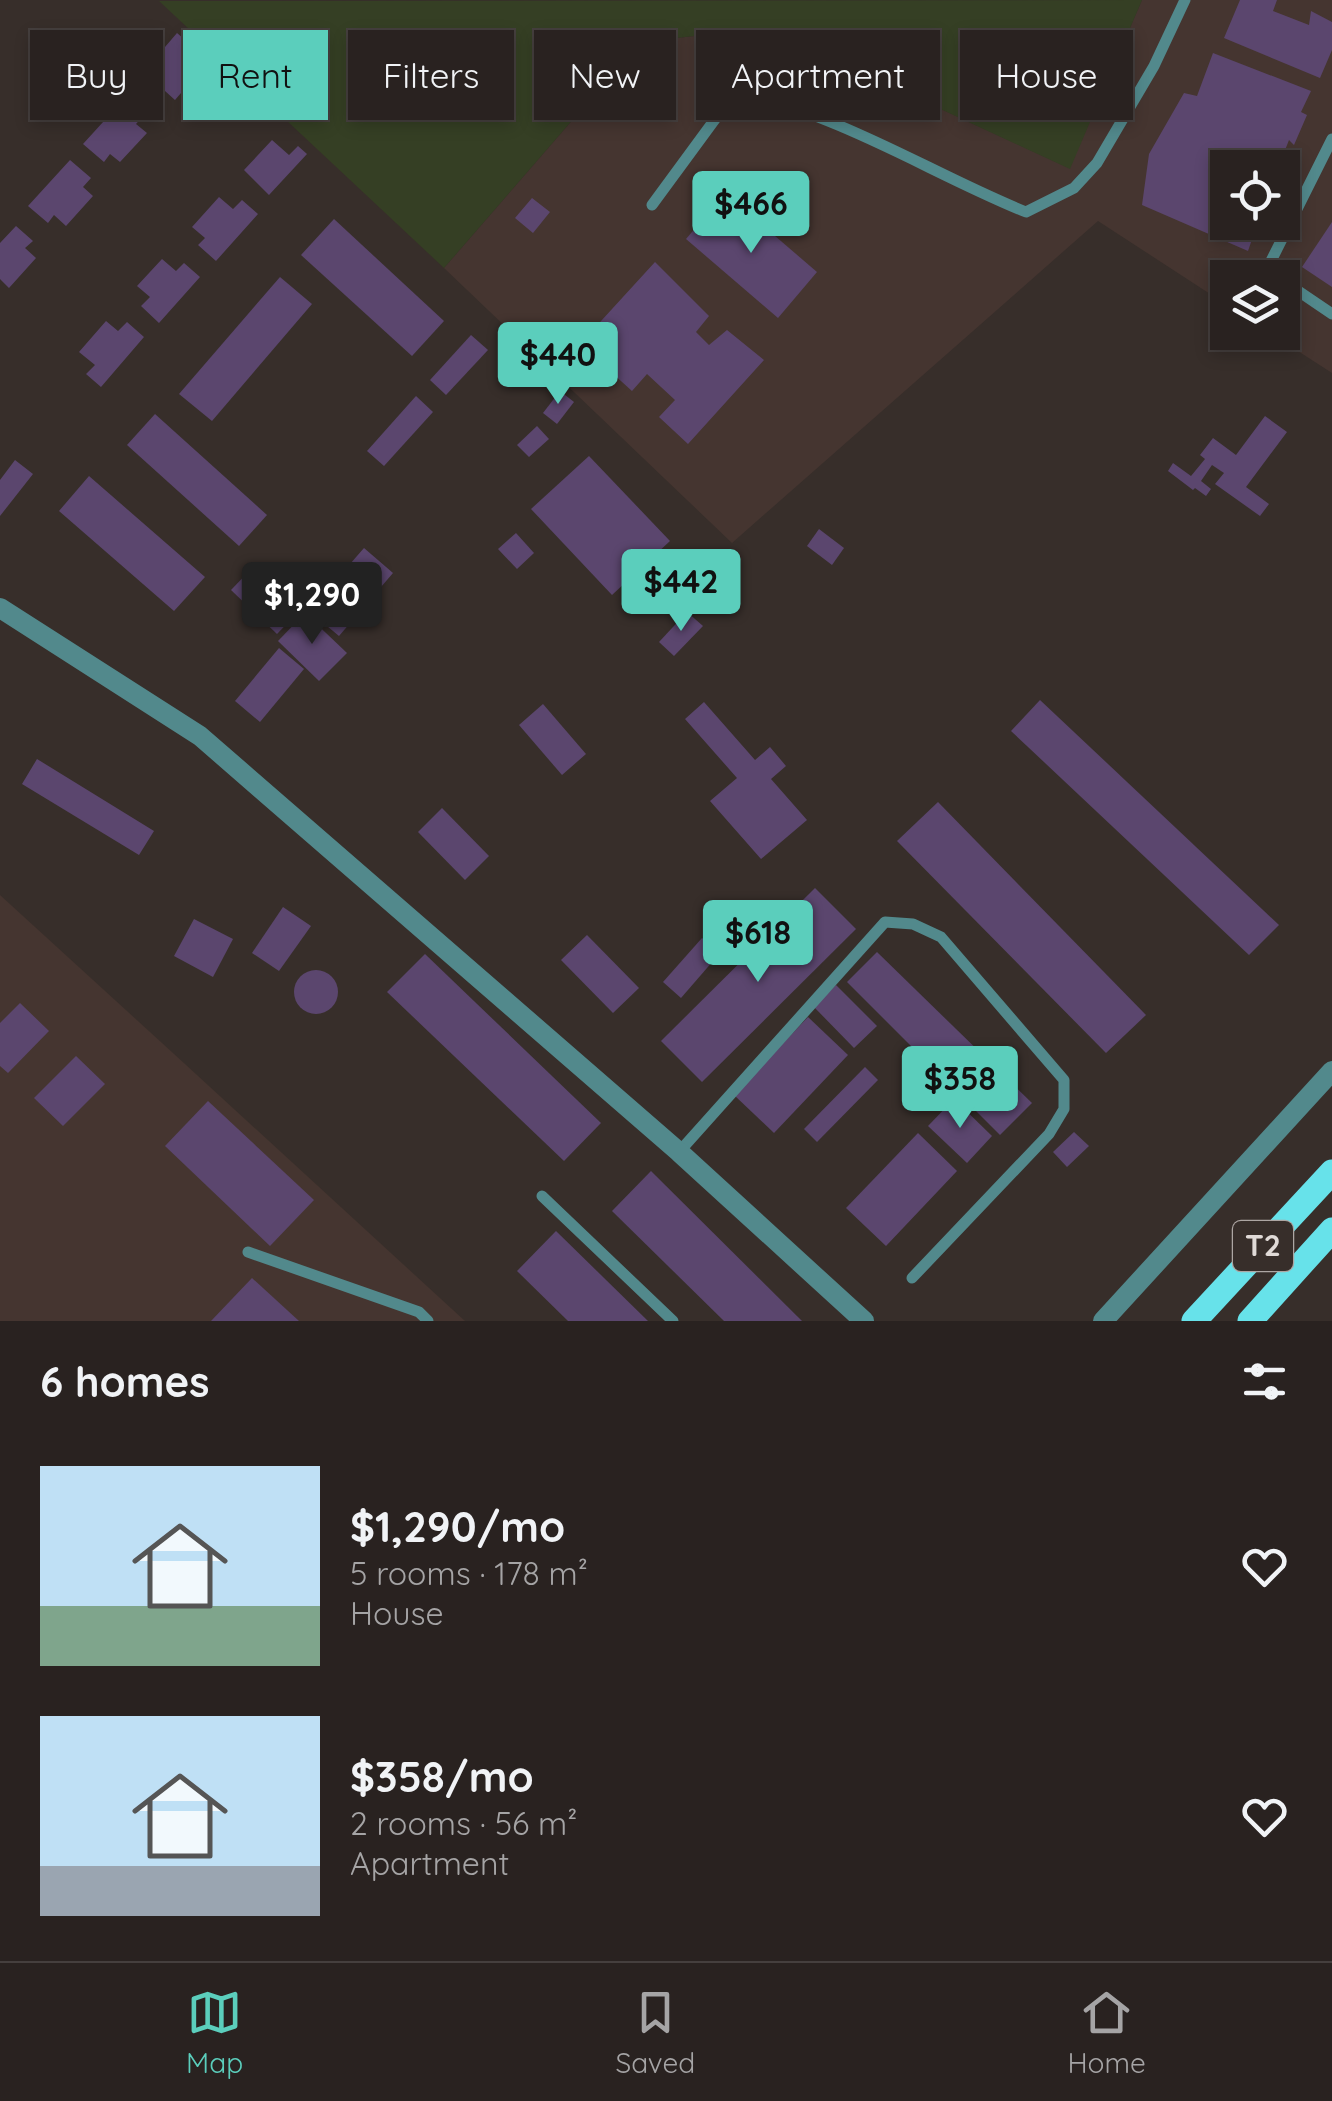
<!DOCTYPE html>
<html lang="en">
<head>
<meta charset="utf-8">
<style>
	:root { --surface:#292220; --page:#352f2d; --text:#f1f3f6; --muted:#a5a4a5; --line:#453f3e; --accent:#5bcebc }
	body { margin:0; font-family:Quicksand,sans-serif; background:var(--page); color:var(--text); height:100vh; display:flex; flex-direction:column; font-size:38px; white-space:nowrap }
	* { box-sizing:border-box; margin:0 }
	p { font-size:32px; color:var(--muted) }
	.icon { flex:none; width:55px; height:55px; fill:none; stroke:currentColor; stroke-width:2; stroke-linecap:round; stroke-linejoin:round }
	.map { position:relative; height:1321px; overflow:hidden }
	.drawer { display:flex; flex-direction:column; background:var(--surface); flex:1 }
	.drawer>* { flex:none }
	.banner { position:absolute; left:30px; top:30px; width:1272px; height:90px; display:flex; gap:20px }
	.tools { position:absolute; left:1210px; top:150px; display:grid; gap:20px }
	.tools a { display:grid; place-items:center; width:90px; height:90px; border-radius:0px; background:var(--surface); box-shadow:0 5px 15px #0003,0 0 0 2px var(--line); font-size:50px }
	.price { position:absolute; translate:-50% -85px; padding:0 22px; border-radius:10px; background:var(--accent); color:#111; font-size:32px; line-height:65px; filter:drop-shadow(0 2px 5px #0008) }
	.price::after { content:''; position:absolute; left:50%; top:60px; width:30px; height:22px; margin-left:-15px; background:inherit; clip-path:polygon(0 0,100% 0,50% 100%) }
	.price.active { background:#222; color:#fff }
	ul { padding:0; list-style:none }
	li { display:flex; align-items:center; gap:30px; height:250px; padding:0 40px }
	li span { display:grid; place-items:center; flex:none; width:280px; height:200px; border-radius:0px; color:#555 }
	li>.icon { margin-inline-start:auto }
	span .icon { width:120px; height:120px; fill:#fffc; stroke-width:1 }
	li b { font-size:42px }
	h2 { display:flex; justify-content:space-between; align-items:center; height:120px; padding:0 40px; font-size:42px }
	.tag { padding:0 35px; border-radius:0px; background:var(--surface); box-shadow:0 5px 15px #0003,0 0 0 2px var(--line); font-size:35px; line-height:90px }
	.tag.active { background:var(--accent); color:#111 }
	.tab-bar { display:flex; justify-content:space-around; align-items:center; height:140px; border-top:2px solid var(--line); background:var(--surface); font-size:28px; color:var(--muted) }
	.tab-bar a { display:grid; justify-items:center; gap:5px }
	.tab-bar .active { color:var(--accent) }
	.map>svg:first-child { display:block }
	.built { fill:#453530; fill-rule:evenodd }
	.green { fill:#353f24 }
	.building { fill:#5b466e }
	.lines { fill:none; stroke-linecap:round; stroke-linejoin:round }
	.service { stroke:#52898c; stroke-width:11 }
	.minor { stroke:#52898c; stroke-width:20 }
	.primary { stroke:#67e2ea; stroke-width:25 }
	.labels { text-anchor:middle; stroke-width:10; stroke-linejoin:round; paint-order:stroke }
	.shield { fill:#372e2a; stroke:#ada6a3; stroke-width:2.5 }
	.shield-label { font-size:30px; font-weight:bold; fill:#e0dad7 }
</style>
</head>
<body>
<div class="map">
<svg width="1332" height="1321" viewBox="0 0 1332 1321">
	<rect width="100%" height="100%" fill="#372e2a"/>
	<!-- built -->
	<g class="built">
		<path d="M1142,0H1332V373L1270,333L1282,332V278H1228L1227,305L1098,221L732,543L444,268L640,42L766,28L1069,168ZM1228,168H1282V222H1228Z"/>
		<polygon points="0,895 185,1064 465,1321 0,1321"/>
	</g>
	<!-- green -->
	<polygon class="green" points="1142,0 1070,169 766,28 640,42 444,268 159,1"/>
	<!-- building -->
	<g class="building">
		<polygon points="1240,0 1277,0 1273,11 1309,25 1311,11 1332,22 1332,50 1320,78 1224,38"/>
		<polygon points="177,33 198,51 188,63 199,72 175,100 165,91 154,98 135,82"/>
		<polygon points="1213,53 1311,91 1301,112 1307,115 1294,145 1289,140 1278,168 1228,168 1228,222 1258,222 1248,251 1142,205 1149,154 1184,93 1197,96"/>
		<polygon points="124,99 143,116 136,124 147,133 120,162 110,154 104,162 83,144"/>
		<polygon points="272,140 289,155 298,146 307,154 269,195 244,170"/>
		<polygon points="70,160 91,178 83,187 93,196 66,226 54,215 48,223 28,206"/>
		<polygon points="725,193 817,272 778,318 686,239"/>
		<polygon points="219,197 233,209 242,200 258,214 216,261 198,245 205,238 192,227"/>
		<polygon points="532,198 550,212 533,233 515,218"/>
		<polygon points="334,219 444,321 412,356 301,255"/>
		<polygon points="1332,222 1332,287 1302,267"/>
		<polygon points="16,226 33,241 25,248 36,258 9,288 0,279 0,243"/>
		<polygon points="162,259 176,271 184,263 200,277 159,323 141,306 150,297 137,286"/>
		<polygon points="655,262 709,316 696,332 709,345 727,330 764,360 688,444 659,417 675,400 647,374 632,391 580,344"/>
		<polygon points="280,277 312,304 212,421 179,394"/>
		<polygon points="106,321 118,331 127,322 144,337 101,387 86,374 95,365 79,352"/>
		<polygon points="471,335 488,350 446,395 430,380"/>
		<polygon points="560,391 574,402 557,424 543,413"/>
		<polygon points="416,396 433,412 384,466 367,451"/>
		<polygon points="155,414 267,515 239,546 127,445"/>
		<polygon points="1265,416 1287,432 1246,487 1269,504 1260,516 1215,484 1224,473 1212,465 1201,481 1211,489 1206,496 1195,488 1193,490 1168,471 1173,463 1191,476 1205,459 1200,455 1213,438 1236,455"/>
		<polygon points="537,426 549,439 529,457 517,445"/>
		<polygon points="589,456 670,541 612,595 531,509"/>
		<polygon points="15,460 33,474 0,516 0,480"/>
		<polygon points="89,476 205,577 174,611 59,511"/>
		<polygon points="819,529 844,548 832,565 807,546"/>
		<polygon points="516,533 534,553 517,569 498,549"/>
		<polygon points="364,548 393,573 339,636 309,611"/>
		<polygon points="254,566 300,610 277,634 231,590"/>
		<polygon points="687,612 703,626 674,656 659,642"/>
		<polygon points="305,613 347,653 319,681 278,641"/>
		<polygon points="279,648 304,669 260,722 235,701"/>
		<polygon points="1040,700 1279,925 1249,955 1011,731"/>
		<polygon points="704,702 755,760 770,747 786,766 771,779 807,820 761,859 710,801 737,778 685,719"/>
		<polygon points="543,704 586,754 562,775 519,725"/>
		<polygon points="37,759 154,831 139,855 22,784"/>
		<polygon points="938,802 1146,1015 1106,1053 897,841"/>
		<polygon points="442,808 489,856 465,880 418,832"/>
		<polygon points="815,888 856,929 702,1082 661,1041"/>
		<polygon points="283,907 311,926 279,971 252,953"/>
		<polygon points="194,919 233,939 213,977 174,956"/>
		<polygon points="587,935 639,988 613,1013 561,960"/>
		<polygon points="702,938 720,953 681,998 663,982"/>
		<polygon points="877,952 1032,1103 1000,1135 847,982"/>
		<polygon points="425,954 601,1123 564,1161 387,992"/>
		<circle cx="316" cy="992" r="22"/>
		<polygon points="836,985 877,1026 854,1048 814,1007"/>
		<polygon points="20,1003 49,1031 8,1073 0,1066 0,1023"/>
		<polygon points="808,1017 848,1055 774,1133 734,1095"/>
		<polygon points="76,1056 105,1084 63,1126 34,1098"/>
		<polygon points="865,1067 878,1080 817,1142 804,1129"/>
		<polygon points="954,1099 992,1136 967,1163 928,1126"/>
		<polygon points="208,1101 314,1200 270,1246 165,1146"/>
		<polygon points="1074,1132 1089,1146 1067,1167 1053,1152"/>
		<polygon points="918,1133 957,1171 886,1246 846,1208"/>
		<polygon points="651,1171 802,1321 724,1321 612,1211"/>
		<polygon points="556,1231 648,1321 568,1321 517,1271"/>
		<polygon points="252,1278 299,1321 211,1321"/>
	</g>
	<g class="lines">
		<!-- service -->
		<g class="service">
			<path d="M652,205L724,107C736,105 750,99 762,100C785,100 808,113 828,121C896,148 959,185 1026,212L1074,188L1097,163L1154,66L1185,0"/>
			<polyline points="1279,278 1267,269 1332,139"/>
			<polyline points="1282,280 1332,314"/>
			<polyline points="679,1152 885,922 913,924 941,937 1064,1080 1064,1109 1049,1134 912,1278"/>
			<polyline points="542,1196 673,1321"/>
			<polyline points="248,1252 419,1312 428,1321"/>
		</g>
		<!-- minor -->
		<g class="minor">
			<polyline points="0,608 200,736 679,1152 864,1321"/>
			<polyline points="1103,1321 1332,1071"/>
		</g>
		<!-- primary -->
		<g class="primary">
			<polyline points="1194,1321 1332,1172"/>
			<polyline points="1250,1321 1332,1230"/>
		</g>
	</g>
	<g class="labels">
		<!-- shield labels -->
		<rect class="shield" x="1233" y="1221" width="60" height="50" rx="8"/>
		<g class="shield-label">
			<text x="1263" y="1256">T2</text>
		</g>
	</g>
</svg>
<div class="tools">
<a><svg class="icon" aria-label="locate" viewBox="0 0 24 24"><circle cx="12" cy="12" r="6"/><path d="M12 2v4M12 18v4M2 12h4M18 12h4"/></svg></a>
<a><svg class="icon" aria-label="layers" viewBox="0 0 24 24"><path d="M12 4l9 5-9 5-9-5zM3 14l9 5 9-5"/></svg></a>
</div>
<b class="price" style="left:751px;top:256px">$466</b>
<b class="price" style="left:558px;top:407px">$440</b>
<b class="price" style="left:681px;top:634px">$442</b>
<b class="price active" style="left:312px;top:647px">$1,290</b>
<b class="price" style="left:758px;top:985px">$618</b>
<b class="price" style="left:960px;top:1131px">$358</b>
<div class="banner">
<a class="tag">Buy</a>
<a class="tag active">Rent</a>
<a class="tag">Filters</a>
<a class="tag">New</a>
<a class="tag">Apartment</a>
<a class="tag">House</a>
</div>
</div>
<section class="drawer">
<h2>6 homes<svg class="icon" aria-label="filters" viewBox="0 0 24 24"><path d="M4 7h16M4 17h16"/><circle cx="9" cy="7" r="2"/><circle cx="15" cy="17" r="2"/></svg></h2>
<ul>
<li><span style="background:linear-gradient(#bfe0f5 70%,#7fa58c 0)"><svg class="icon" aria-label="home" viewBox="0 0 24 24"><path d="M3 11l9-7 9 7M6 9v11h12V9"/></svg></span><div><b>$1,290/mo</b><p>5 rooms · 178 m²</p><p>House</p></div><svg class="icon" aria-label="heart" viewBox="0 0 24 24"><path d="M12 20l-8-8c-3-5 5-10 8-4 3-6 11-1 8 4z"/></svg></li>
<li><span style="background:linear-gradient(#bfe0f5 75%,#9aa5b1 0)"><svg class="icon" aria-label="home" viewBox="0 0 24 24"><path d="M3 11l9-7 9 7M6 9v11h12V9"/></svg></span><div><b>$358/mo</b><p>2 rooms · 56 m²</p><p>Apartment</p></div><svg class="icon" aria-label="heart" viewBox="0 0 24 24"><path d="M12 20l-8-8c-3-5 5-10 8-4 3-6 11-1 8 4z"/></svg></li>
</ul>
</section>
<nav class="tab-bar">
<a class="active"><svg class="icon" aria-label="map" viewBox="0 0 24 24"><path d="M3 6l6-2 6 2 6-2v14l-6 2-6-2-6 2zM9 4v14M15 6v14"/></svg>Map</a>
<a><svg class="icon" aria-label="saved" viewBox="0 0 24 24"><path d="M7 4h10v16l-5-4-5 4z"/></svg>Saved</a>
<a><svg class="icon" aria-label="home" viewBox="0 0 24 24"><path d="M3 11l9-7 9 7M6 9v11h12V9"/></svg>Home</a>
</nav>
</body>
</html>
